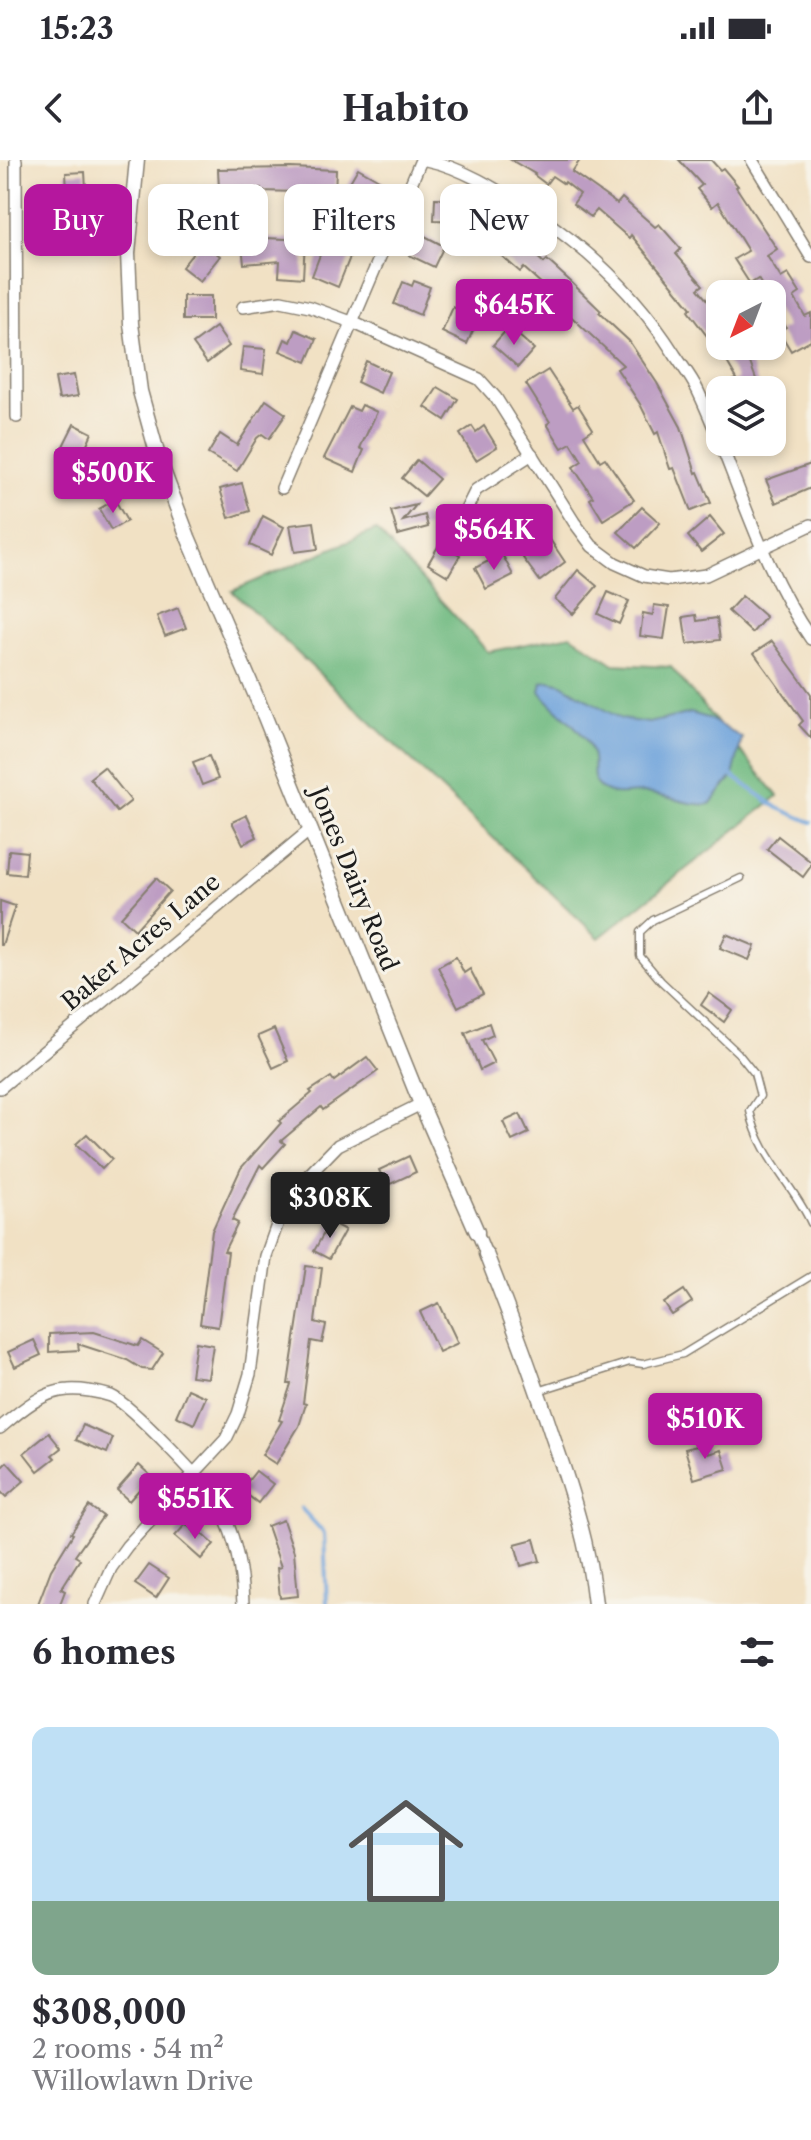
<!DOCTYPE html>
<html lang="en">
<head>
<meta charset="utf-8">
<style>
	:root { --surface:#fff; --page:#f2f2f3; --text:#2b2b33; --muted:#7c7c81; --line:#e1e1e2; --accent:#b5179e }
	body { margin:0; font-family:"Libre Caslon Text",serif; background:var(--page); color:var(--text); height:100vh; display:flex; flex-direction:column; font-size:30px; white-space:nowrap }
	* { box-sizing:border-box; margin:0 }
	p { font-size:26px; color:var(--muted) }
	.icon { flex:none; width:44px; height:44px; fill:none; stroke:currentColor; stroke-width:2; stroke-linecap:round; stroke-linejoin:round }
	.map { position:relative; height:1444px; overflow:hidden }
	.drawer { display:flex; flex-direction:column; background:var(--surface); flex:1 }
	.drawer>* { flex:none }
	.top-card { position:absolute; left:24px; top:24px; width:764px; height:72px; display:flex; gap:16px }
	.needle { width:52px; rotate:222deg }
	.fabs { position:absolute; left:706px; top:120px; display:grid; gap:16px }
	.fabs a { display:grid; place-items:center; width:80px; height:80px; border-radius:16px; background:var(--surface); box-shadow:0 4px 12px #0003; font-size:40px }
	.price { position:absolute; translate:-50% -68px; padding:0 18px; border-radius:8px; background:var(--accent); color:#fff; font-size:26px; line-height:52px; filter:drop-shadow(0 2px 4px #0008) }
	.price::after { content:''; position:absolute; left:50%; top:48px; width:24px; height:18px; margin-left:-12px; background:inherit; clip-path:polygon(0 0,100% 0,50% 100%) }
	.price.active { background:#222; color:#fff }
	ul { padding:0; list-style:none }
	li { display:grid; align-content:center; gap:16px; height:424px; padding:0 32px }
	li+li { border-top:2px solid var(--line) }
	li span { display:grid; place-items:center; height:248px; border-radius:16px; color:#555 }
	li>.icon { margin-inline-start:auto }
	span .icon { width:144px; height:144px; fill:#fffc; stroke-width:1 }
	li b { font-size:34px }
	h2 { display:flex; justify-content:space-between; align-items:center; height:96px; padding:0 32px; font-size:34px }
	.chip { padding:0 28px; border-radius:16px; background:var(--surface); box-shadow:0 4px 12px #0003; font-size:28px; line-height:72px }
	.chip.active { background:var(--accent); color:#fff }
	.status { display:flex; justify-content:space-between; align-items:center; height:56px; padding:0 40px; background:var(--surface); direction:ltr }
	.status svg { height:22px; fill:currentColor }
	header { display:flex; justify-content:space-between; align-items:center; height:104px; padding:0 32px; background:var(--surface); font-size:36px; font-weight:700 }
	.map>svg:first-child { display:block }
	.forest { fill:#70ba81; stroke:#466b4e; stroke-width:2 }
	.water { fill:#6ea3db; stroke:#45607c; stroke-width:2 }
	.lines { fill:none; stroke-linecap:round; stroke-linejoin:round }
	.stream { stroke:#6ea3db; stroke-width:4 }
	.building { fill:#bd9dc3 }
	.service-casing { stroke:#867e70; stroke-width:9 }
	.minor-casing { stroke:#867e70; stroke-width:14 }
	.tertiary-casing { stroke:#867e70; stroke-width:17 }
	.service { stroke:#fff; stroke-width:6 }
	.minor { stroke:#fff; stroke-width:11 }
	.tertiary { stroke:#fff; stroke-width:14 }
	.labels { text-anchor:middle; stroke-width:6; stroke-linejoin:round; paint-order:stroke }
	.street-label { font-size:24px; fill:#1c1c1c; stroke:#f7f3e8 }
</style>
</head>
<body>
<div class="status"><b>15:23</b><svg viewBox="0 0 49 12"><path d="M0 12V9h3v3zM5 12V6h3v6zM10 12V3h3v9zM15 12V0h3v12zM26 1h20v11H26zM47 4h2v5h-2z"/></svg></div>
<header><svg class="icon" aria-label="back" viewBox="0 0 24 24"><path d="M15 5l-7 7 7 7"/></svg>Habito<svg class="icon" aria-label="share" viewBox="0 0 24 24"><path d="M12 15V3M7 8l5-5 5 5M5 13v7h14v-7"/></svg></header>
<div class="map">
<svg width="811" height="1444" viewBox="0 0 811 1444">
	<rect width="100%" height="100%" fill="#f7f3e8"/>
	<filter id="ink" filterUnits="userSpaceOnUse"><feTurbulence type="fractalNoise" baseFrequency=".0125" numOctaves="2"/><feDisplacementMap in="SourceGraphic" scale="16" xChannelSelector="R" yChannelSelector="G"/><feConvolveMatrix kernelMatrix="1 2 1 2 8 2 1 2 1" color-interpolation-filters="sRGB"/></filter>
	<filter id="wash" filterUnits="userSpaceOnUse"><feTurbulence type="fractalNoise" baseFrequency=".006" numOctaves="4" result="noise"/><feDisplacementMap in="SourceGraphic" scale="32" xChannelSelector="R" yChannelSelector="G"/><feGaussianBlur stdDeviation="1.8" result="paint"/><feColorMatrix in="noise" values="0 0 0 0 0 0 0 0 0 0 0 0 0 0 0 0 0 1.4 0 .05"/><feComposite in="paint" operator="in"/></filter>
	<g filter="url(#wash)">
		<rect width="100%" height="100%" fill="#f1e1c4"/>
		<!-- forest -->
		<polygon class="forest" points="376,370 488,492 571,475 614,504 671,507 778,636 599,778 232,431"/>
		<!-- water -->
		<path class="water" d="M551,521L562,524L621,559L649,563L691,553L708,558L742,578L733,616L710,644C688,647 666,634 643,633C629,633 612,638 600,628C589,619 596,604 592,593C584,567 554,552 540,531L542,522Z"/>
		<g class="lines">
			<!-- stream -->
			<g class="stream">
				<polyline points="731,615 778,648 811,662"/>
				<polyline points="301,1348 324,1373 327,1444"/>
			</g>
		</g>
		<g id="blocks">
			<!-- building -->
			<g class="building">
				<polygon points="511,0 580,0 572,12 617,44 622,38 655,67 659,64 681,89 676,94 703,125 698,129 720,156 720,186 748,186 755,197 749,200 760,230 735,230 732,221 737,219 710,173 707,176 688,151 691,148 631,75 629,78 597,50 591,57 573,44 580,34 565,22 564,24 552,16 546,24 534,15 535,14"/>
				<polygon points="679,0 711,0 720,10 723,8 738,26 736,27 777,89 767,96 781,118 788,114 800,133 794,137 805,156 811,153 811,180 791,191 779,171 786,167 772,142 772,134 767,134 758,119 750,124 734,99 748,91 718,42 712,47 697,29 702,25"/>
				<polygon points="291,8 336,10 335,33 261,31 261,28 219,29 218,9"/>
				<polygon points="358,8 386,24 375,43 347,27"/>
				<polygon points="85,12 86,29 67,30 66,13"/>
				<polygon points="435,38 465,39 464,61 434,60"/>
				<polygon points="265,72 266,78 305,80 303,118 279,116 280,101 244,104 241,75"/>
				<polygon points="419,73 444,86 434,107 409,95"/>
				<polygon points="513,75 544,103 547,100 570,121 601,151 599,153 629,181 657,223 681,267 696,313 698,312 711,343 691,351 674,308 670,309 658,272 655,274 640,244 617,209 623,205 562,148 565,145 524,108 520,112 497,92"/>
				<polygon points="202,82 220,96 200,121 182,107"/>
				<polygon points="323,87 350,97 338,127 312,116"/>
				<polygon points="414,121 430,127 420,155 394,144 403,122 412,126"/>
				<rect x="183" y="136" width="28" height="24"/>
				<polygon points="453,147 478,159 467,184 442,172"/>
				<polygon points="216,167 229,186 207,203 193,184"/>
				<polygon points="509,167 534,189 518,207 493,185"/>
				<polygon points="296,170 317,179 307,202 280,191 285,179 291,182"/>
				<polygon points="243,187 266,189 263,214 240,211"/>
				<polygon points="366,201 389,212 380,233 357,222"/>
				<polygon points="548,210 573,248 578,245 593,269 584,275 600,301 605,298 634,340 603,360 590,339 593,337 573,307 582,301 571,283 562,288 547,264 550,262 526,224"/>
				<polygon points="74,215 78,236 59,239 55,218"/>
				<polygon points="438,227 458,239 445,260 425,247"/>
				<polygon points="266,240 286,254 269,279 262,274 257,278 237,311 208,294 220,274 237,285"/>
				<polygon points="362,245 377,252 360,288 364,290 355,312 324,298 350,247 359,251"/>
				<polygon points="74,264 92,273 82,295 63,286"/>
				<polygon points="472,266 476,272 484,266 497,287 476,300 460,274"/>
				<polygon points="417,300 439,319 424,336 402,318"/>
				<polygon points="811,304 811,328 776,343 766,320"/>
				<polygon points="242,323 250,351 229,358 220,329"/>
				<polygon points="115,340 127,361 111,370 99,349"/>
				<polygon points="416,345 403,361 425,355 428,367 398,375 391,351"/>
				<polygon points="642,347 660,363 636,388 618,372"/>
				<polygon points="530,349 544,368 543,369 565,402 540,421 523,398 532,391 511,365"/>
				<polygon points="263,356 284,367 271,395 250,385"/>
				<polygon points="710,357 724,374 701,392 688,376"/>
				<polygon points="314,362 318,389 295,392 290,365"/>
				<polygon points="440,383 460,395 448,416 428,404"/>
				<polygon points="502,394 513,415 486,429 475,408"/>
				<polygon points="578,410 597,426 573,454 555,439"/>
				<polygon points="608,432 629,441 619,464 598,454"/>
				<polygon points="742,436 766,457 752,473 728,451"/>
				<polygon points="654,445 669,447 664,479 640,476 643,453 653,455"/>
				<polygon points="178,448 186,468 165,476 157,456"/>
				<polygon points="696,455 697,461 717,458 720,480 687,484 683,457"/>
				<polygon points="772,481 811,534 811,578 799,565 803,561 754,493"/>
				<polygon points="209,596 218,619 202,625 193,602"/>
				<polygon points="104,607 131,641 117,652 90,618"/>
				<polygon points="247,655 257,677 243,684 232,662"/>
				<polygon points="778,676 811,702 811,706 803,717 767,689"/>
				<polygon points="9,690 27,692 25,715 7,713"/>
				<polygon points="156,718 170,731 135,770 121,757"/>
				<polygon points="0,741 15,746 2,785 0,785"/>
				<polygon points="726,774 755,786 749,800 720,788"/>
				<polygon points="456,797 464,813 470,809 483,834 458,847 438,807"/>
				<polygon points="709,833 732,850 724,862 701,845"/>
				<polygon points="489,863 493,875 482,880 494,903 480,910 465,873"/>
				<polygon points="274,869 288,901 273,908 258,876"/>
				<polygon points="367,897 378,911 323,950 321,947 281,981 285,984 263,1008 260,1005 232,1060 238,1063 224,1091 228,1092 218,1167 200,1164 212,1071 241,1008 281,963 279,961 312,933 310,931 331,917 334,921"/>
				<polygon points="520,954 529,973 512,981 503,962"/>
				<polygon points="87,974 112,999 102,1009 76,984"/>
				<polygon points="409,996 416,1012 386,1026 379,1010"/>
				<polygon points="360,1024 375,1037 353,1061 339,1048"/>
				<polygon points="330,1062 345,1070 329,1099 314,1091"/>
				<polygon points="306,1106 322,1108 315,1162 326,1165 322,1183 311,1181 303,1243 306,1244 299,1266 276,1304 262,1295 282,1261 279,1260 291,1224 288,1224"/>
				<polygon points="684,1130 692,1142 672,1155 664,1143"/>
				<polygon points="439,1143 458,1183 439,1192 420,1152"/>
				<polygon points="94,1172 138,1186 142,1180 163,1193 152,1210 142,1209 127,1200 78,1184 79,1190 49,1192 49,1174"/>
				<polygon points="34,1180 41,1195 15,1207 8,1192"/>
				<polygon points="196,1182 213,1185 208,1218 191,1216"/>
				<polygon points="188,1229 206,1237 194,1264 176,1256"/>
				<polygon points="83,1265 113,1278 107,1293 76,1280"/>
				<polygon points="49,1273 61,1288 52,1295 55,1298 38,1311 24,1293"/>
				<polygon points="705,1284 708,1294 721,1290 727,1309 694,1319 685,1289"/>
				<polygon points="7,1302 24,1321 6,1337 0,1331 0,1309"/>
				<polygon points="139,1305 151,1316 129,1341 117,1330"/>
				<polygon points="256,1311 273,1324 258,1343 241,1330"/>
				<polygon points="89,1346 103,1356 75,1396 80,1399 61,1429 65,1431 60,1444 38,1444 51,1410 73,1374 71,1373"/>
				<polygon points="283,1360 294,1392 298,1436 280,1438 277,1408 281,1407 267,1366"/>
				<polygon points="186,1364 195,1372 197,1369 214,1384 201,1399 175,1376"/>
				<polygon points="534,1379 540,1401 521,1406 515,1384"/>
				<polygon points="149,1405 169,1418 156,1438 135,1424"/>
			</g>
		</g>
	</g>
	<g filter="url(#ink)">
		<use href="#blocks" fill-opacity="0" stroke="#867e70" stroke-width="2"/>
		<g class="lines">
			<defs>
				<g id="service">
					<path d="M741,718L653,760L640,772V796L661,821L738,893L754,913L760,936L750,951C760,998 792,1022 811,1063"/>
					<polyline points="538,1231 630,1202 643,1204 683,1194 811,1116"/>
				</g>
				<g id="minor">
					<polyline points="16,0 17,257"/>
					<path d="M426,0C465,8 502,33 535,54C591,91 639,138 675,195C683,207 692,218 698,231C737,313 758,403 811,479"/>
					<polyline points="752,0 811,97"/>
					<polyline points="243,147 281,141 310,147 354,163 479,219 496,238 574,362 592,386 615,403 644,416 669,420 706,415 811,365"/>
					<polyline points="282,328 421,0"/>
					<polyline points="461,360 476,330 532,294"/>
					<polyline points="0,928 310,670"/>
					<polyline points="477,1072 486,1094"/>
					<path d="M0,1268C19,1252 42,1231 68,1230C81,1229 99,1232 111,1236C130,1244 207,1325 218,1344C235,1374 242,1410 243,1444"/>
					<polyline points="95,1444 111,1408 127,1386 226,1279 238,1254 250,1214 266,1096 278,1062 304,1020 338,985 421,944"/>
				</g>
				<g id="tertiary">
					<polyline points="137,0 128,93 131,164 140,231 159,300 188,377 265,557 421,944 477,1072"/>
					<path d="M486,1094C510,1155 533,1216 553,1278C572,1332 589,1387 595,1444"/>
				</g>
			</defs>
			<!-- service casing -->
			<use href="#service" class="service-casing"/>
			<!-- minor casing -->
			<use href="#minor" class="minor-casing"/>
			<!-- tertiary casing -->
			<use href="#tertiary" class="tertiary-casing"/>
			<!-- service -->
			<use href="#service" class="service"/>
			<!-- minor -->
			<use href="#minor" class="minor"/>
			<!-- tertiary -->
			<use href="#tertiary" class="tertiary"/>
		</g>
	</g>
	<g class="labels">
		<!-- street labels -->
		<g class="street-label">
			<text transform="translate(354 719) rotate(68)" y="8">Jones Dairy Road</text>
			<text transform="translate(141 782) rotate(-40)" y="8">Baker Acres Lane</text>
		</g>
	</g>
</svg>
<div class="fabs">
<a><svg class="needle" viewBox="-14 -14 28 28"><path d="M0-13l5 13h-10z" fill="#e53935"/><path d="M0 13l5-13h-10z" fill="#7c7c81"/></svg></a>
<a><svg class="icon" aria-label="layers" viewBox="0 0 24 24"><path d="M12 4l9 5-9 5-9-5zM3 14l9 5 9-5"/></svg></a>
</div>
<b class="price" style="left:514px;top:187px">$645K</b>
<b class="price" style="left:113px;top:355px">$500K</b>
<b class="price" style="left:494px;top:412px">$564K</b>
<b class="price active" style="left:330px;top:1080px">$308K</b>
<b class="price" style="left:705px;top:1301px">$510K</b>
<b class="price" style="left:195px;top:1381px">$551K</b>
<div class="top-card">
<a class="chip active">Buy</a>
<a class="chip">Rent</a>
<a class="chip">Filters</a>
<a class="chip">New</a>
</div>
</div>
<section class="drawer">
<h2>6 homes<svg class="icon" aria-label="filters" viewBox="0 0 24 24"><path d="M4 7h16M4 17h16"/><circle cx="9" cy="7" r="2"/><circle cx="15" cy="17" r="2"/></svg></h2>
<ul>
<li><span style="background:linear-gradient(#bfe0f5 70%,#7fa58c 0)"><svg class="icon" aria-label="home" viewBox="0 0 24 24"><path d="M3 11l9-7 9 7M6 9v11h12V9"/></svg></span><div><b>$308,000</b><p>2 rooms · 54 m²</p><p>Willowlawn Drive</p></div></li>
</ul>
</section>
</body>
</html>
